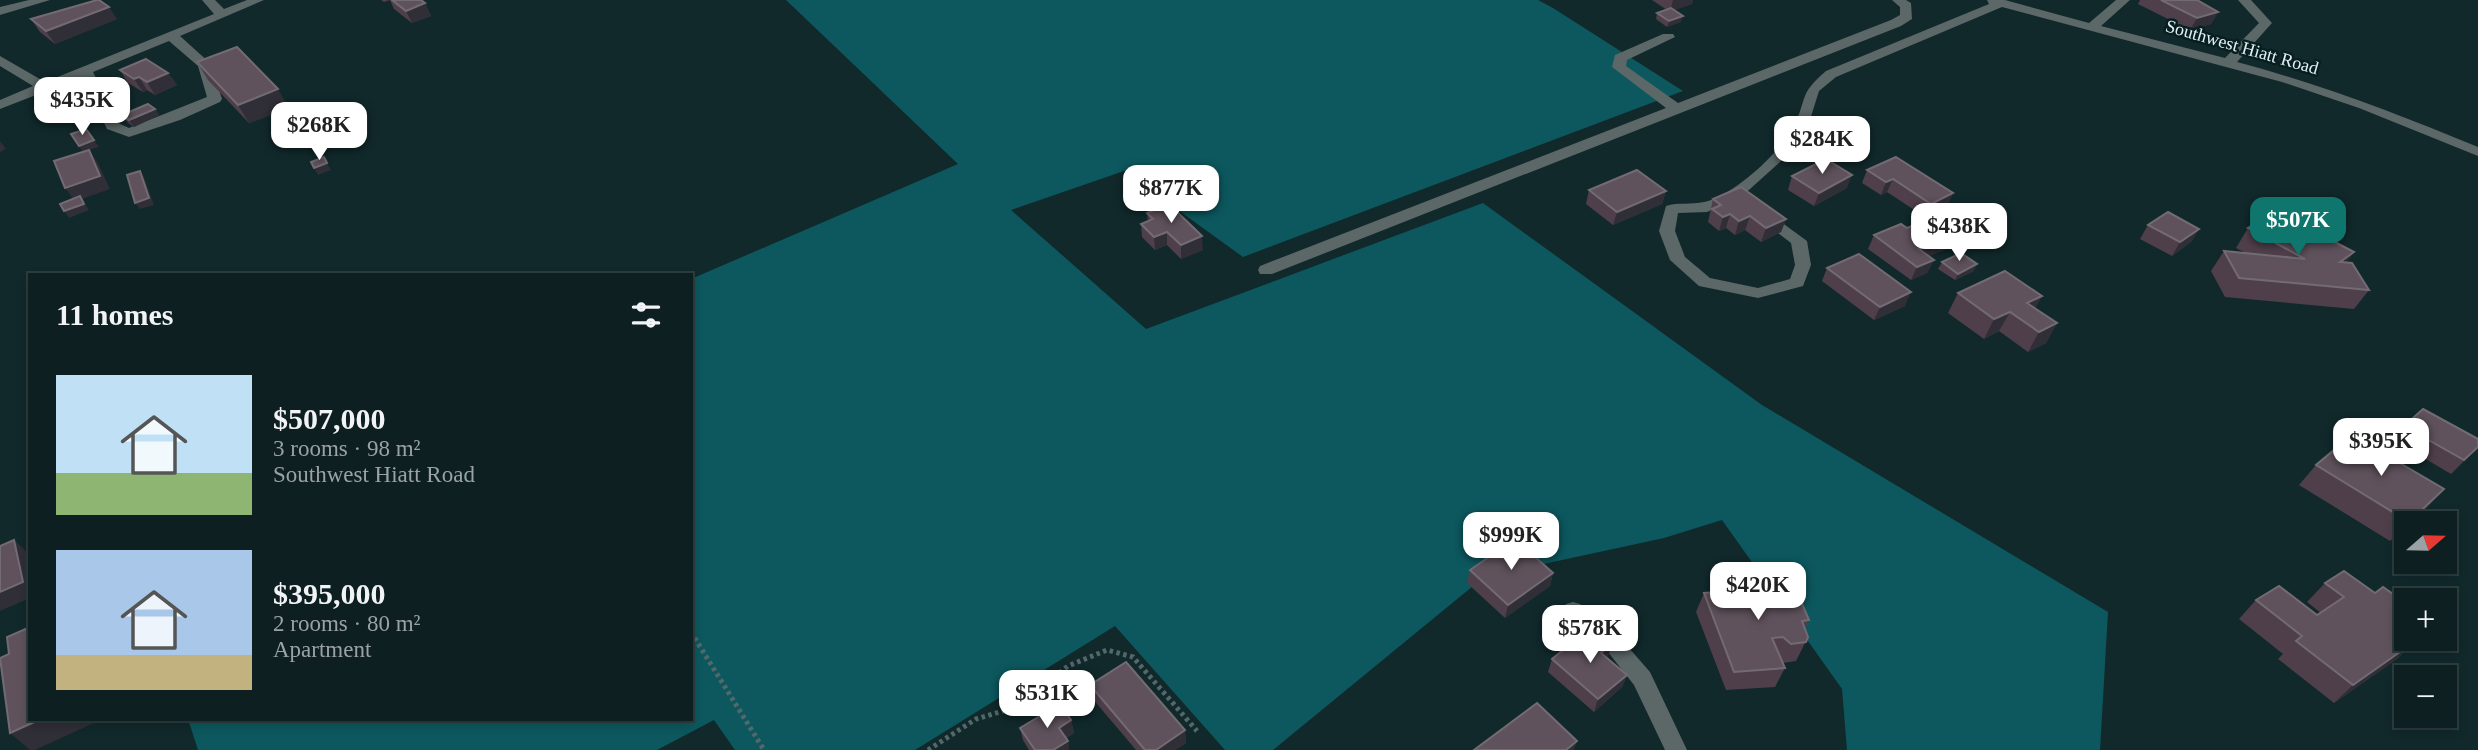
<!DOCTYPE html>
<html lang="en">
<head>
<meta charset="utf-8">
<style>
	:root { --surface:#0d1f20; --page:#1b2c2d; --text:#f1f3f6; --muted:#9aa2a5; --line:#2d3d3e; --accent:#0f766e }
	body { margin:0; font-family:"Times New Roman",serif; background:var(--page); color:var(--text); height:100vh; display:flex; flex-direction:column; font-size:26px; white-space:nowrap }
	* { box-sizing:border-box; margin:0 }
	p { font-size:23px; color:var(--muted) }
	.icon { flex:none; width:38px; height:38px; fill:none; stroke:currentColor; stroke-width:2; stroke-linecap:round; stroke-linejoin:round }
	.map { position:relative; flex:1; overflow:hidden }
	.sheet { position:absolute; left:28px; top:273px; width:665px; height:448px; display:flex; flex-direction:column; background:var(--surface); border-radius:0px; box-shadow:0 4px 10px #0003,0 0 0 2px var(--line) }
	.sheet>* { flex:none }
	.needle { width:46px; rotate:70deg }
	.tools { position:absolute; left:2394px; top:511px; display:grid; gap:14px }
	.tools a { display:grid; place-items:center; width:63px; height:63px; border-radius:0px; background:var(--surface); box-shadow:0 4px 10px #0003,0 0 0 2px var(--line); font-size:35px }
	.price { position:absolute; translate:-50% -60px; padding:0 16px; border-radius:14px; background:#fff; color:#222; font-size:23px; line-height:46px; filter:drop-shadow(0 2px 4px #0008) }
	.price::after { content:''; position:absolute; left:50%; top:42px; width:21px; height:16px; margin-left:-10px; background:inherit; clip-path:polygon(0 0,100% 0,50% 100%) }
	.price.current { background:var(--accent); color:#fff }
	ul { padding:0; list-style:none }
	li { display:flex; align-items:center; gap:21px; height:175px; padding:0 28px }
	li span { display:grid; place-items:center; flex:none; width:196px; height:140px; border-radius:0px; color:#555 }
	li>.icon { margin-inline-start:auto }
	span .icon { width:84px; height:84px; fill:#fffc; stroke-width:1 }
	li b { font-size:30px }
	h2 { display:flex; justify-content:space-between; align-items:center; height:84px; padding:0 28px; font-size:30px }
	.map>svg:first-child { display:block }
	.green { fill:#0c585e }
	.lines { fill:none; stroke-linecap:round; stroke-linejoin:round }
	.path { stroke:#53686a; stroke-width:5; stroke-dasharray:3.5 3.5; stroke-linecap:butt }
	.minor { fill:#5c6768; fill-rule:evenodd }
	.wall { fill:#4f3f4a }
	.shaded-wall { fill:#302e36 }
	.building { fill:#5f525c; stroke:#736b73; stroke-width:2 }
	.labels { text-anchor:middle; stroke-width:5; stroke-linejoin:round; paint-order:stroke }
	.far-street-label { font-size:18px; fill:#e2f0f2; stroke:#071f21 }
</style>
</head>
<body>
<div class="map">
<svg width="2478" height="750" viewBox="0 0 2478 750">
	<rect width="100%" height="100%" fill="#11292b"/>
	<!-- green -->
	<polygon class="green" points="786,0 1538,0 1553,8 1683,91 1243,257 1124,171 1011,210 1146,329 1483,203 1762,405 2108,612 2100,750 1847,750 1842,689 1722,520 1664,538 1484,577 1273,750 1225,750 1115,626 915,750 735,750 714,720 657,750 198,750 188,719 691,719 691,279 958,164"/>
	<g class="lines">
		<!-- path -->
		<g class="path">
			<polyline points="691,632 764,750"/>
			<polyline points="928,750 976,719 1016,707 1068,666 1107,650 1133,657 1197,731"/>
		</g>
		<!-- minor -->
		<g class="minor">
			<polygon points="29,0 50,0 0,15 0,7"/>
			<path d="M202,0H215L224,9L247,0H264L180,36L211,64L222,99L220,102L180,120L129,137L107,129L82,77L0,109V100L33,86L0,66V56L45,82L214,14ZM169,41L198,66L207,97L129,128L118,123L93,72Z"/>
			<polygon points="1892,0 1906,0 1911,3 1912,19 1901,26 1272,274 1260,274 1258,270 1260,266 1666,108 1612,67 1615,55 1663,34 1673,34 1675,37 1627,60 1626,66 1678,103 1891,20 1900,15 1900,7"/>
			<path d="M1987,0H2005L2089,23L2116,0H2130L2101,26L2225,58L2259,23L2238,0H2251L2272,23L2237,62C2320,84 2398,114 2478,147V156L2359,108L2282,82L2002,7L1836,77L1819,91L1808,126L1790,153L1740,198L1707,212L1678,213L1675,231L1685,257L1710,278L1758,288L1790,279L1795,265L1791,243L1756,216L1764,211L1769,213L1807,241L1811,265L1803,286L1758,298L1699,286L1670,260L1659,231L1666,206C1678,202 1691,205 1704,202C1732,197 1781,152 1794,126C1808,97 1798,95 1826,71L1989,4Z"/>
			<polygon points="1573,602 1580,604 1622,640 1650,672 1687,750 1665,750 1634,685 1608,652 1566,616 1563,610 1566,604"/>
		</g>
	</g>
	<!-- wall -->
	<g class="wall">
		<polygon points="381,0 421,0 425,3 431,16 412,23 394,9 390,0 384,2"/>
		<polygon points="1652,0 1693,0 1692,4 1674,10 1681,22 1667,27 1656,19 1657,13 1667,10"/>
		<polygon points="2140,0 2197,0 2218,12 2211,24 2190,30 2138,4"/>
		<polygon points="31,19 117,19 55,44 40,32"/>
		<polygon points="197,62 289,108 249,123 208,80"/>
		<polygon points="120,70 168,73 177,85 155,95 147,90 143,92 128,83"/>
		<polygon points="155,109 159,115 134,127 127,122 122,115"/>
		<polygon points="1867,170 1953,193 1947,206 1925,217 1887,192 1881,195 1862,183"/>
		<polygon points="1792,176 1847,188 1814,206 1788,190"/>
		<polygon points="1589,190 1666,191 1662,204 1613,225 1586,204"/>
		<polygon points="1713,199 1786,219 1781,232 1761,242 1745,230 1735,235 1726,228 1719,231 1708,222"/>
		<polygon points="1147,213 1203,250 1181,259 1167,245 1155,250 1142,237 1141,224 1148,221"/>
		<polygon points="2148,225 2199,229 2191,242 2172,256 2140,239"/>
		<polygon points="1907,228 1946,249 1929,256 1934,260 1927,273 1911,280 1868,249 1874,235"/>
		<polygon points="2248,228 2354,252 2346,262 2369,290 2354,309 2225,297 2211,271 2224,251 2246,253 2236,248"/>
		<polygon points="1942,262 1974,271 1955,280 1938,269"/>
		<polygon points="1827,268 1905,306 1874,320 1822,281"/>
		<polygon points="1958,293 2042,296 2035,308 2057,323 2046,343 2028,352 1999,331 1984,339 1948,313"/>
		<polygon points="2404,426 2478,447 2451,474 2392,439"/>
		<polygon points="2316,465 2444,489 2410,523 2406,523 2406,527 2390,541 2299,485"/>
		<polygon points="1470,570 1553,573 1550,586 1505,618 1467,583"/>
		<polygon points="1742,577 1778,588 1809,620 1805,629 1808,637 1796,661 1782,663 1785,668 1775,687 1726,690 1696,612 1704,593 1736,591"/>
		<polygon points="2325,583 2406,639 2417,640 2397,659 2334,703 2278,659 2283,654 2239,619 2256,600 2317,615 2321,613 2307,602"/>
		<polygon points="1608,657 1606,658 1627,675 1622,687 1594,712 1548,672 1552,659"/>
		<polygon points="1090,685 1185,730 1186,743 1175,750 1136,750 1092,698"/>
		<polygon points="1071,720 1074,733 1066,738 1068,741 1069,750 1029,750 1023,740 1020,728"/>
	</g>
	<!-- shaded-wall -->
	<g class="shaded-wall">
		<polygon points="1673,0 1693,0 1692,4 1670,12"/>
		<polygon points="425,3 431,16 412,23 406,11"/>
		<polygon points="109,7 117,19 55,44 46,31"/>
		<polygon points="2218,12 2211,24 2190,30 2197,18"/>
		<polygon points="1683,16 1681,22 1667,27 1669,21"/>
		<polygon points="168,73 177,85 155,95 147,82"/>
		<polygon points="139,77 147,90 143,92 134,79"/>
		<polygon points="278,89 289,108 249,123 238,105"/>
		<polygon points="155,109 159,115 134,127 129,120"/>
		<polygon points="94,140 99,147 89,150 98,163 110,189 82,199 89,210 69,218 64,211 75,201 65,188 83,152 79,146"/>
		<polygon points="0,141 6,149 0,152"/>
		<polygon points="327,163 331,170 318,175 314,168"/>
		<polygon points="140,171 144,177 154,205 140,209 135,203"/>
		<polygon points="1852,175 1847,188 1814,206 1819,193"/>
		<polygon points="1893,179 1887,192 1881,195 1886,182"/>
		<polygon points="1666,191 1662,204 1613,225 1617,212"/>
		<polygon points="1953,193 1947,206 1925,217 1931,204"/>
		<polygon points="1730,214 1726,228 1719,231 1723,217"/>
		<polygon points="1750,216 1745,230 1735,235 1739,221"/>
		<polygon points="1786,219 1781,232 1761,242 1766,228"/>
		<polygon points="2199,229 2191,242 2172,256 2180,242"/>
		<polygon points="1167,232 1167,245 1155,250 1154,237"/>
		<polygon points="1202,236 1203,250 1181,259 1181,245"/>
		<polygon points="1952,236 1946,249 1913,263 1919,249"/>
		<polygon points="2354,252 2340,272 2340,262"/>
		<polygon points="1934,260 1927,273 1911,280 1917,267"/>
		<polygon points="1977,264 1974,271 1955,280 1958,274"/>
		<polygon points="1911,292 1905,306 1874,320 1880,307"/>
		<polygon points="2042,296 2031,315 2027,303"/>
		<polygon points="2010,312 1999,331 1984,339 1994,319"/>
		<polygon points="2057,323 2046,343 2028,352 2039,332"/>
		<polygon points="2444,489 2426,509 2410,523 2408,523"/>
		<polygon points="2406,525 2406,527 2390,541"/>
		<polygon points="14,540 28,553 30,562 30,598 0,611 0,592"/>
		<polygon points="1553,573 1550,586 1505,618 1508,605"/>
		<polygon points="2417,640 2397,659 2334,703 2353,685"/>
		<polygon points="1612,644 1608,657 1596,666 1601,653"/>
		<polygon points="1627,675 1622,687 1594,712 1598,699"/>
		<polygon points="41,719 94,719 94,723 35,750 30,750 10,733"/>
		<polygon points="1071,720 1074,733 1061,740 1059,728"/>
		<polygon points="1185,730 1186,743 1175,750 1156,750"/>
		<polygon points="1068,741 1069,750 1053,750"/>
		<polygon points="1577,741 1574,750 1566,750"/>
	</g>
	<!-- building -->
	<g class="building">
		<polygon points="97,0 99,0 109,7 46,31 31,19"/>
		<polygon points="392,0 421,0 425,3 406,11"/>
		<polygon points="2161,0 2197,0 2218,12 2197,18"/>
		<polygon points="1671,8 1683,16 1669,21 1657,13"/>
		<polygon points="237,47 278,89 238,105 197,62"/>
		<polygon points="146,59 168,73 147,82 139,77 134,79 120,70"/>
		<polygon points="148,104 155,109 129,120 122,115"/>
		<polygon points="86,129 94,140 79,146 71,134"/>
		<polygon points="89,150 100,176 65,188 54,161"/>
		<polygon points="324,157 327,163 314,168 311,162"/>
		<polygon points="1896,157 1953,193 1931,204 1893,179 1886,182 1867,170"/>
		<polygon points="1826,159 1852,175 1819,193 1792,176"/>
		<polygon points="1637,170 1666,191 1617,212 1589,190"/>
		<polygon points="140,171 149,198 135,203 127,175"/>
		<polygon points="1741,187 1786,219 1766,228 1750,216 1739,221 1730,214 1723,217 1712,209 1721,205 1713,199"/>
		<polygon points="80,196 84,204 64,211 60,204"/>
		<polygon points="1169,204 1202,236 1181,245 1167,232 1154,237 1141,224 1153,219 1147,213"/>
		<polygon points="2275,211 2354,252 2340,262 2352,263 2369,290 2239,278 2224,251 2305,259 2248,228"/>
		<polygon points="2168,212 2199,229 2180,242 2148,225"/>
		<polygon points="1929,219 1952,236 1919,249 1934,260 1917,267 1874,235 1901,224 1907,228"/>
		<polygon points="1961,253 1977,264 1958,274 1942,262"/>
		<polygon points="1859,254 1911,292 1880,307 1827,268"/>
		<polygon points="2005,271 2042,296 2027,303 2057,323 2039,332 2010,312 1994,319 1958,293"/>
		<polygon points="2423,409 2478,439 2478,447 2464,460 2404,426"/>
		<polygon points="2352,435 2444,489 2409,522 2316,465"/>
		<polygon points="1515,539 1553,573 1508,605 1470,570"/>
		<polygon points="14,540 23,582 0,592 0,546"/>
		<polygon points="2344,571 2375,593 2383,587 2406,603 2406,639 2415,639 2417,640 2353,685 2296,641 2302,636 2256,600 2279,586 2317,615 2344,597 2325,583"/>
		<polygon points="1772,575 1778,588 1795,587 1809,620 1802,621 1808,637 1806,642 1791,644 1783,637 1772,638 1785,668 1734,672 1704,593 1748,590 1742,577"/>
		<polygon points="30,627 30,719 41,719 10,733 0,658 9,654 7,637"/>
		<polygon points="1599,633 1612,644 1601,653 1627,675 1598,699 1552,659 1580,636 1588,642"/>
		<polygon points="1126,662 1185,730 1156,750 1145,750 1090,685"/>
		<polygon points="1537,703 1577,741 1566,750 1474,750"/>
		<polygon points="1060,704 1071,720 1059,728 1068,741 1053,750 1035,750 1020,728"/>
	</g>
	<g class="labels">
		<!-- far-street labels -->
		<g class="far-street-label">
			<text transform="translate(2242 47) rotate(16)" y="6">Southwest Hiatt Road</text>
		</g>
	</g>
</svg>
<div class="tools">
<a><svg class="needle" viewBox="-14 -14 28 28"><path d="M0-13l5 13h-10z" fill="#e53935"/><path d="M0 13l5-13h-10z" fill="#9aa2a5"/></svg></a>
<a>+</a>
<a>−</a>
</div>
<b class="price" style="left:82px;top:137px">$435K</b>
<b class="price" style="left:319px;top:162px">$268K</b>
<b class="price" style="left:1822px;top:176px">$284K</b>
<b class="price" style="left:1171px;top:225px">$877K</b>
<b class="price current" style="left:2298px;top:257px">$507K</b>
<b class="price" style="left:1959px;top:263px">$438K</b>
<b class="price" style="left:2381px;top:478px">$395K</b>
<b class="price" style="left:1511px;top:572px">$999K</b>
<b class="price" style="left:1758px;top:622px">$420K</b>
<b class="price" style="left:1590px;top:665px">$578K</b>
<b class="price" style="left:1047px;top:730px">$531K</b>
<section class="sheet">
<h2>11 homes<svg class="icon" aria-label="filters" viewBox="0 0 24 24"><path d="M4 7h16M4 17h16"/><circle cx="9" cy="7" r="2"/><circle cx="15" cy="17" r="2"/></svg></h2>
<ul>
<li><span style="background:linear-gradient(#bfe0f5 70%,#8fb573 0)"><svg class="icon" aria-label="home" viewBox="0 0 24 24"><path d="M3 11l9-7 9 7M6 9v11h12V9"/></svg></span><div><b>$507,000</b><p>3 rooms · 98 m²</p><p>Southwest Hiatt Road</p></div></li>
<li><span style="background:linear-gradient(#a9c7e8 75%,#c2b280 0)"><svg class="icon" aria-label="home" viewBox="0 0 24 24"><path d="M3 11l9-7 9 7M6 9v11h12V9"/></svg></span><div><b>$395,000</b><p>2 rooms · 80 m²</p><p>Apartment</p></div></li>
</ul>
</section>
</div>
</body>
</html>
